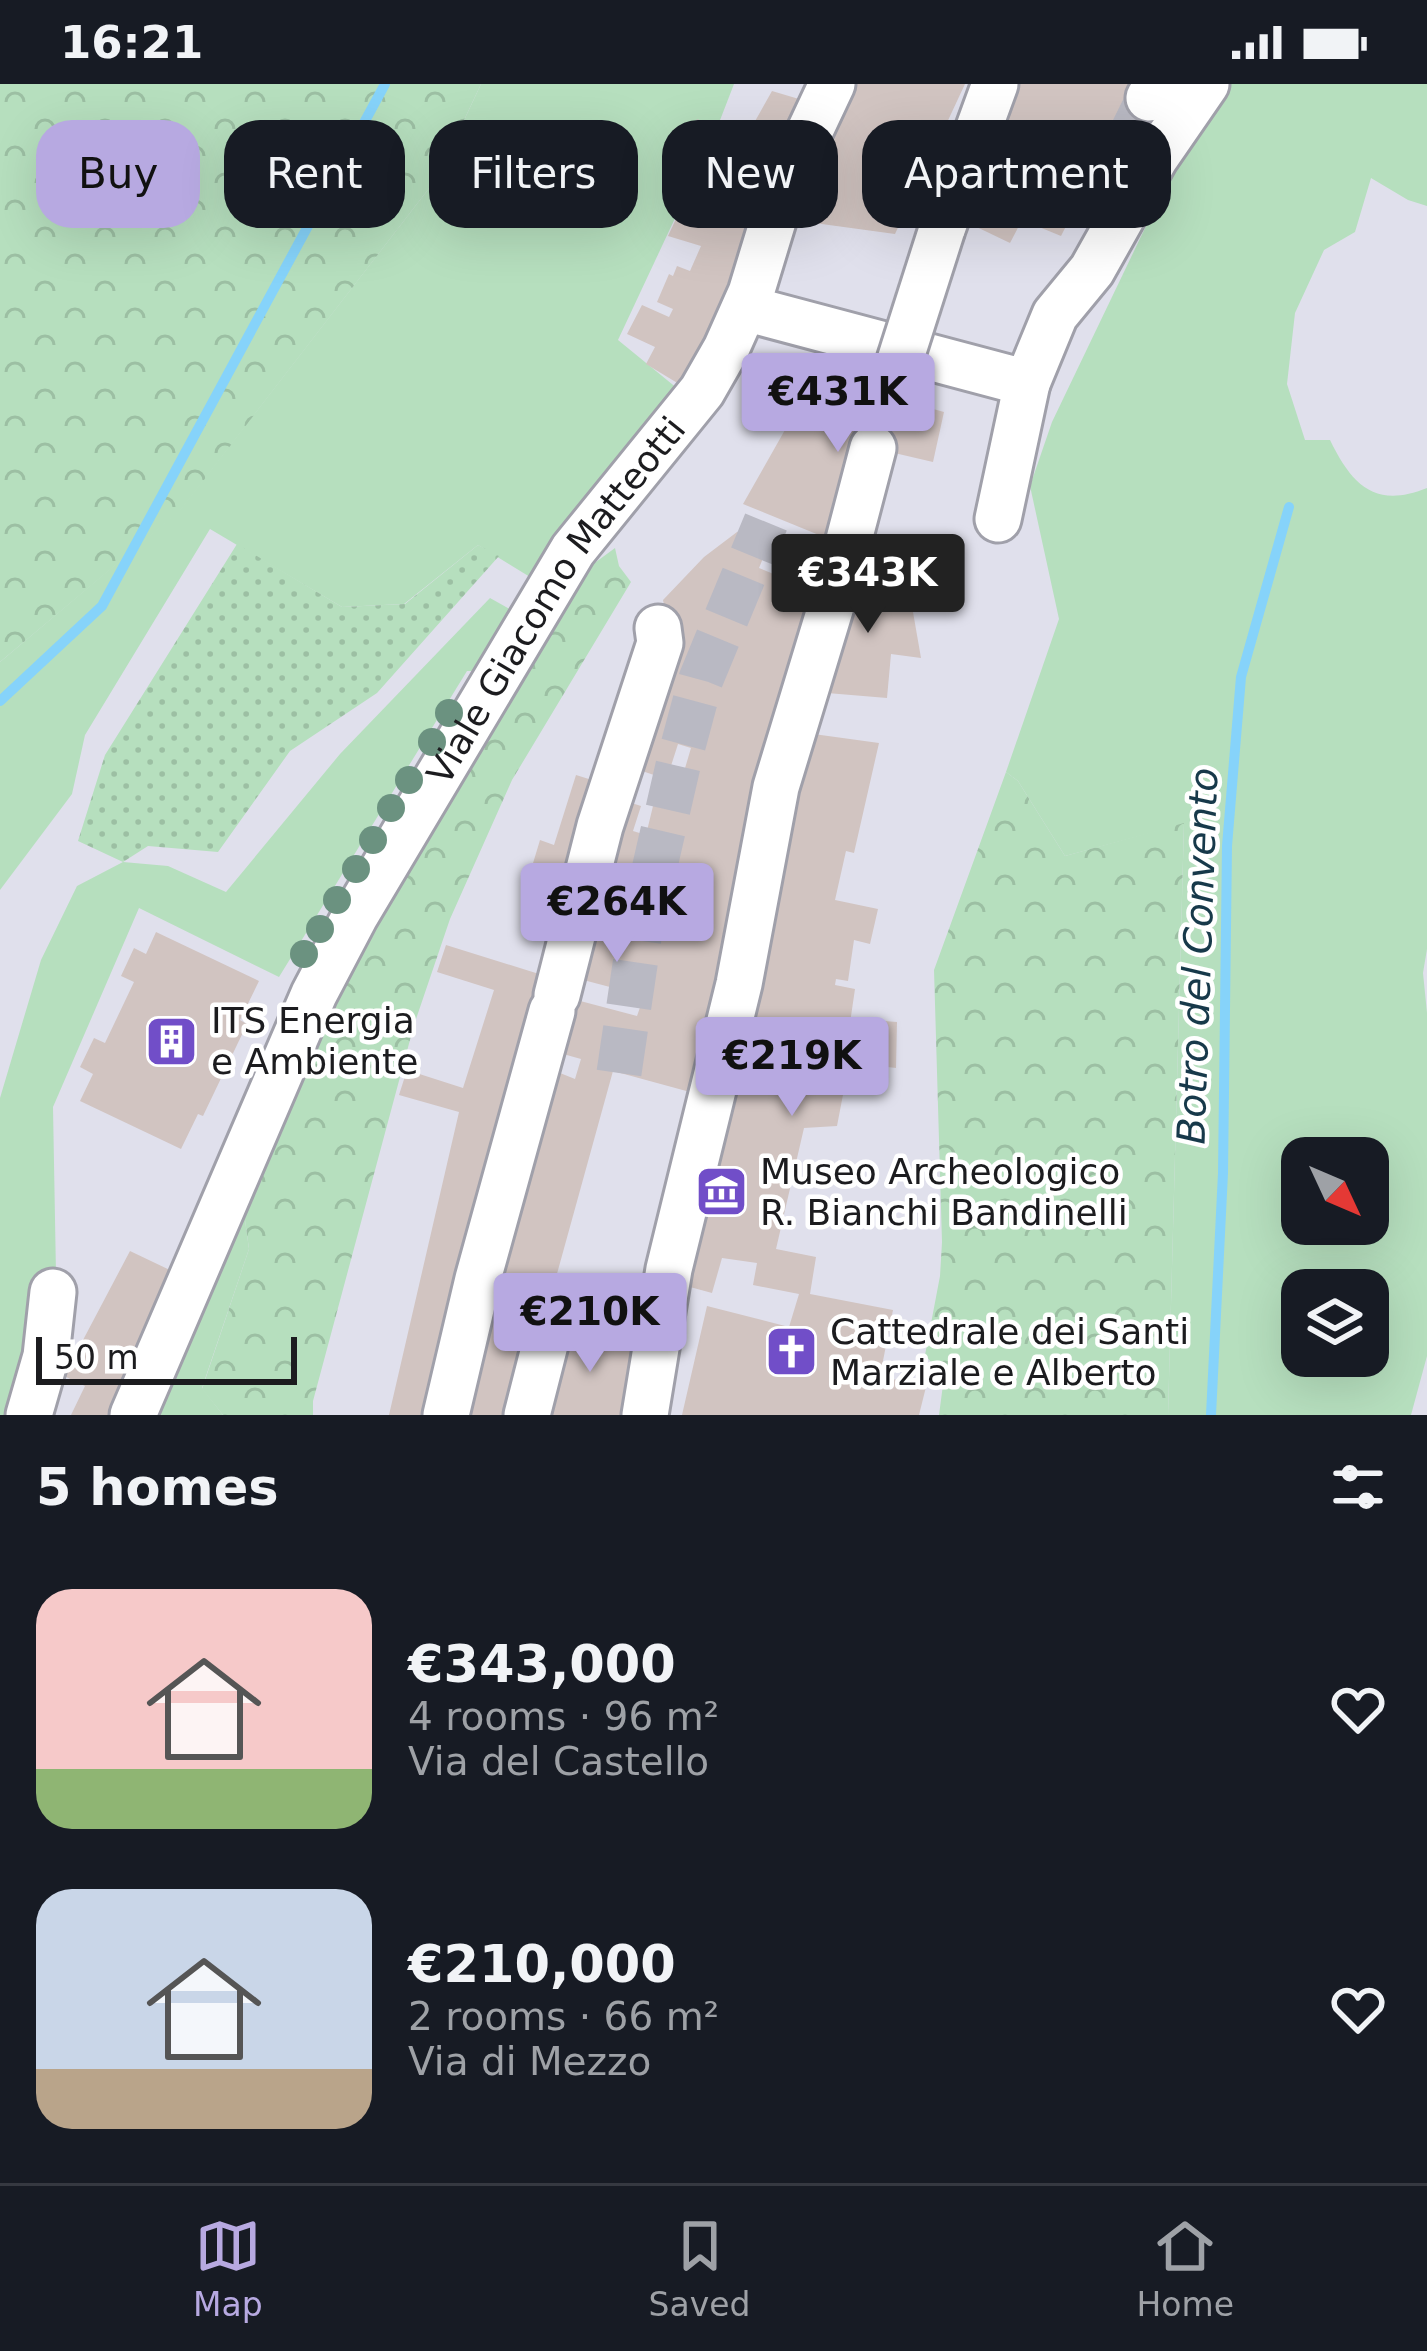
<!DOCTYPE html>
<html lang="en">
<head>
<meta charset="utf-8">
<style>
	:root { --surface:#171b24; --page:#20242c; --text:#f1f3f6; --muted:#9ea1a6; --line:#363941; --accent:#b7a9e1 }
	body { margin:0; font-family:"DejaVu Sans",sans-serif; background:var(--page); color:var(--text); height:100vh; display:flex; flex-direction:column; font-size:45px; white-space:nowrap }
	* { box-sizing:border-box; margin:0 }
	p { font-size:39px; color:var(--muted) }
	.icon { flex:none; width:66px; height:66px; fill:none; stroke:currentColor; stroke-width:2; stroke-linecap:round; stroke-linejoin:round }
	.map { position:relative; height:1331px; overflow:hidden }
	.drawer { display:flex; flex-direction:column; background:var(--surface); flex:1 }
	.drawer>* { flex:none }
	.guide { position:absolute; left:36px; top:36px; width:1356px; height:108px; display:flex; gap:24px }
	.needle { width:78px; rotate:134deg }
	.fabs { position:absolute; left:1281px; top:1053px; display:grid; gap:24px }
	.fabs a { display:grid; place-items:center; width:108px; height:108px; border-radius:24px; background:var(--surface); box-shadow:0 12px 48px #0002; font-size:60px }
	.scale { position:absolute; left:36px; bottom:30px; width:261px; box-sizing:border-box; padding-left:12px; border:6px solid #1c1c1f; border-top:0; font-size:33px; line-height:42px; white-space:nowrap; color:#1c1c1f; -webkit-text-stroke:9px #fff; paint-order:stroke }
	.price { position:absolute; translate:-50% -102px; padding:0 27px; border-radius:12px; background:var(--accent); color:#111; font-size:39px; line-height:78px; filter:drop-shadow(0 3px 6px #0008) }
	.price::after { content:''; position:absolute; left:50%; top:72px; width:36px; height:27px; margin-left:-18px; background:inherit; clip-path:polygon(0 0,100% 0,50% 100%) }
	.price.active { background:#222; color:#fff }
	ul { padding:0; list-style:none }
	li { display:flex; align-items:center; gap:36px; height:300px; padding:0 36px }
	li span { display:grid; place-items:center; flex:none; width:336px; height:240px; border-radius:36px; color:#555 }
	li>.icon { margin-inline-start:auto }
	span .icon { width:144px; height:144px; fill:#fffc; stroke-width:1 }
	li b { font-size:51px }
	h2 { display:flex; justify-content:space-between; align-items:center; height:144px; padding:0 36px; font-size:51px }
	.pill { padding:0 42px; border-radius:36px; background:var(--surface); box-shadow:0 12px 48px #0002; font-size:42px; line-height:108px }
	.pill.active { background:var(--accent); color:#111 }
	.status { display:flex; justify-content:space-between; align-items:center; height:84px; padding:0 60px; background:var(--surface); direction:ltr }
	.status svg { height:33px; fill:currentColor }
	.tabs { display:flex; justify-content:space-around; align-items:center; height:168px; border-top:3px solid var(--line); background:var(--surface); font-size:33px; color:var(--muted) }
	.tabs a { display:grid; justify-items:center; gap:6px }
	.tabs .active { color:var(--accent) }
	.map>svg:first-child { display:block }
	.grass { fill:#b6dfbe; fill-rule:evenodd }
	.forest { fill:url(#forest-crowns) }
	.garden { fill:url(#garden-dots) }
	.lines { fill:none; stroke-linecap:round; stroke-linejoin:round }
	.stream { stroke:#86d3fa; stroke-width:10 }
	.building { fill:#d1c4c1; fill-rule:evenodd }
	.minor-tunnel { stroke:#b9b9c3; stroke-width:45; stroke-dasharray:45 22; stroke-linecap:butt }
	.minor-casing { stroke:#a0a0aa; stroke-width:51 }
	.minor { stroke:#fff; stroke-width:45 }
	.minor-bridge-casing { stroke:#a0a0aa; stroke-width:51; stroke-linecap:butt }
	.minor-bridge { stroke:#fff; stroke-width:45 }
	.tree { fill:#6b9280 }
	.labels { text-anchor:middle; stroke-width:9; stroke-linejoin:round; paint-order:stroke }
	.street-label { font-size:36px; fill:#1c1c1f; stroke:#fff }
	.poi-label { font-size:36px; fill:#1c1c1f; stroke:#fff; text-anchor:start }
	.water-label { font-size:39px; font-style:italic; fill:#17394a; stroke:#fff }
</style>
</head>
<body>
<div class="status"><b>16:21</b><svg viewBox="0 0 49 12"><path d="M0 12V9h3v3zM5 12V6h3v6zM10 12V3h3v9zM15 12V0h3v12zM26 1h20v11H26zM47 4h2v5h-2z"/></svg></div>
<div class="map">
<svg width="1427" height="1331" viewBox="0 0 1427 1331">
	<defs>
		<pattern id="forest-crowns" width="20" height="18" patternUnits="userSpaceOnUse" patternTransform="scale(3)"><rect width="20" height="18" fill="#b6dfbe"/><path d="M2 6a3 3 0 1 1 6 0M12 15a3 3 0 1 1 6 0" fill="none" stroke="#9cbfa3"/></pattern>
		<pattern id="garden-dots" width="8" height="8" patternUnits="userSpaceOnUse" patternTransform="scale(3)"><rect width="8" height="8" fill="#b6dfbe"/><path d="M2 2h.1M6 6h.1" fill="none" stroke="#9cbfa3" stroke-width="1.8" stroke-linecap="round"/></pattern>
	</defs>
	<rect width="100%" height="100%" fill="#e0e0ec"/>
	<!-- grass -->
	<g class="grass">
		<polygon points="481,0 734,0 717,44 696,36 688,59 706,68 618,256 678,305 594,407 530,493 478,461 404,520 342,523 210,445 85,651 72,710 0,806 0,578 180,426 437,94"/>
		<path d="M1224,0H1427V122L1408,116L1371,94L1355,148L1324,166L1295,229L1287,300L1305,356H1330C1352,401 1375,425 1427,404V865L1423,889L1427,929V1272L1411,1331H1168L1184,740L1065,772L1018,697L1006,688L1059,535L1030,402L1052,338L1194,42ZM1302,1074H1368V1140H1302ZM1302,1206H1368V1272H1302Z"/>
		<polygon points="490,514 515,528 478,587 467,587 279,893 139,824 53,1023 56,1190 12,1331 0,1331 0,1014 41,876 77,802 123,778 168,782 226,808 340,670"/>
		<polygon points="242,1114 249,1165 202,1304 223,1331 149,1331"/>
	</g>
	<!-- forest -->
	<g class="forest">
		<polygon points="0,0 481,0 437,94 180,427 0,578"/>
		<polygon points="615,464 619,482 631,498 512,696 450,835 414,941 313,1317 313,1331 223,1331 202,1305 249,1165 242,1114 328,924 521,584 585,486"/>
		<polygon points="1006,688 1018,697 1065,772 1184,739 1168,1331 939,1331 944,1293 925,1271 940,1192 942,1158 934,886"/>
	</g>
	<!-- garden -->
	<polygon class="garden" points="237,460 342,523 405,520 478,461 499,472 377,609 290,667 218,768 148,762 123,778 78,757 105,671"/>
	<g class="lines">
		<!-- stream -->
		<g class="stream">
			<polyline points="0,617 102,522 385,0"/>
			<polyline points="1211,1331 1223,1089 1227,762 1241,593 1289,423"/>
		</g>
	</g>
	<!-- building -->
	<g class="building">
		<polygon points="846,0 965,0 895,150 785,135"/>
		<polygon points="1020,0 1139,0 1166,24 1111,115 1088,99 1061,152 1022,136 1010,159 962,136"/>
		<polygon points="772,7 809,18 774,93 738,84 739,79 688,60 697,35 745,55"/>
		<polygon points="703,77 774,96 703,260 679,300 646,280 655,263 627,250 642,221 669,233 673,225 657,218 669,190 673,192 677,182 690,187 701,162 668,152"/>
		<polygon points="826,295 944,328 933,378 873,364 841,460 743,420 807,307 823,308"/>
		<path d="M756,442L840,471L769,686L718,956L701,1011L613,987L518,1331H456L487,1182L545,983L575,995L581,975L556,968L567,931L546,925L509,1045L440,1331H389L459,1028L399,1011L407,986L463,1004L494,906L437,888L446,861L555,895L550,909L637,932L644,912L572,893L597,797L594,796L616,714L641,722L633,747L646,751L660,693L627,682L670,549L663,516L704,473L737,448ZM772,452L799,462L788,496L759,484ZM678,660L691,664L683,691L670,685ZM650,796L658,797V818L644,813Z"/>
		<polygon points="854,478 901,490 892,523 913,528 921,574 891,570 887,614 815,608"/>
		<polygon points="799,648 879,659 854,769 846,767 835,816 878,825 870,860 854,856 848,897 836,895 835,901 855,905 850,939 856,941 857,935 897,938 896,984 879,982 879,972 851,969 837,1042 804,1044 776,1165 816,1173 810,1210 893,1226 880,1292 926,1303 919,1331 682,1331 707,1222 789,1243 799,1210 753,1201 757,1179 722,1174 712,1209 679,1200"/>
		<polygon points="576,691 608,701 570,823 524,809 540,756 554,761"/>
		<polygon points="156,848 259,897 240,936 247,940 203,1032 198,1030 181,1065 80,1017 93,990 80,983 94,954 105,959 134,898 121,892 134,864 146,870"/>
		<polygon points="130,1167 174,1188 108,1331 71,1331 85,1302 64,1292"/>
		<polygon points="559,1240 644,1262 628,1331 537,1331"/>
	</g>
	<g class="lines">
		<!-- minor-tunnel -->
		<g class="minor-tunnel">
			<polyline points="1102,109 1149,14"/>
			<polyline points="619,989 640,847 680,673 701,595 766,438"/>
		</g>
		<defs>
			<g id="minor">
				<polyline points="1149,14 1157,0"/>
				<polyline points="942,145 995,0"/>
				<polyline points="745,224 1027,299 1055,231 1092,186 1155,74 1206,0"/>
				<polyline points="998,435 1027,299"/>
				<polyline points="557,911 600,742 660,559 658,544"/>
				<polyline points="29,1331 46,1272 53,1208"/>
				<path id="s1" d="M133,1331L314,910L355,832L573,466L702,307L726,265L751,209L783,104L832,0"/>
				<polyline points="446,1331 478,1195 552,927"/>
				<polyline points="527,1331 551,1237"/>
				<polyline points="645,1331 669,1185 739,900 776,703 835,509 873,364"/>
			</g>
		</defs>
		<!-- minor casing -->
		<use href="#minor" class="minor-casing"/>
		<!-- minor -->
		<use href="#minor" class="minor"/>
		<defs>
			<polyline id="minor-bridge" points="888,314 942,145"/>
		</defs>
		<!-- minor-bridge casing -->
		<use href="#minor-bridge" class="minor-bridge-casing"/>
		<!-- minor-bridge -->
		<use href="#minor-bridge" class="minor-bridge"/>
	</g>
	<!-- trees -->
	<g class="tree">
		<circle cx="449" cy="629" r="14"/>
		<circle cx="432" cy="658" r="14"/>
		<circle cx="409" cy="696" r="14"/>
		<circle cx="391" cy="724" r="14"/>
		<circle cx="373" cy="756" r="14"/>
		<circle cx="356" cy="785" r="14"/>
		<circle cx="337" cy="816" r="14"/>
		<circle cx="320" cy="845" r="14"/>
		<circle cx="304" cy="870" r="14"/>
	</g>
	<!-- icons -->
	<defs>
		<symbol id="building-square" viewBox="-11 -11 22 22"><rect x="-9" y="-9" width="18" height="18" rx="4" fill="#714ec8" stroke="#fff"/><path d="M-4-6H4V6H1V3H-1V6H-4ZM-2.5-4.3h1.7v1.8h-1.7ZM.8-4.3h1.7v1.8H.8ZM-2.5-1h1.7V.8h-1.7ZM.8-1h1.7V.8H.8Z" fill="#fff"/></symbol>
		<symbol id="museum-square" viewBox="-11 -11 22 22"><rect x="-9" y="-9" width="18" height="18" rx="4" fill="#714ec8" stroke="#fff"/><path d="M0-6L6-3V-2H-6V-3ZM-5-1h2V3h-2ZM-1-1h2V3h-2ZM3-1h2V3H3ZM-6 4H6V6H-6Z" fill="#fff"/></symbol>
		<symbol id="church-square" viewBox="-11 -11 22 22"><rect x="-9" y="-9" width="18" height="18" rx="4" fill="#714ec8" stroke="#fff"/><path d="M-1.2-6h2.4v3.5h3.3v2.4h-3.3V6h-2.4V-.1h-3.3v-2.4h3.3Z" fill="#fff"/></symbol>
	</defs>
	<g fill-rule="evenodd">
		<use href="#building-square" x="142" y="928" width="59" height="59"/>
		<use href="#museum-square" x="692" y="1078" width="59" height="59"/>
		<use href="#church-square" x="762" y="1238" width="59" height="59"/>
	</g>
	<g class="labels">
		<!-- street labels -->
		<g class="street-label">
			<text dy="13" stroke="none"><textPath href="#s1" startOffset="921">Viale Giacomo Matteotti</textPath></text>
		</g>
		<!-- poi labels -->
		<g class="poi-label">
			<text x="211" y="949">ITS Energia<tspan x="211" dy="41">e Ambiente</tspan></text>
			<text x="760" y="1100">Museo Archeologico<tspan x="760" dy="41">R. Bianchi Bandinelli</tspan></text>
			<text x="830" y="1260">Cattedrale dei Santi<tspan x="830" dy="41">Marziale e Alberto</tspan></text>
		</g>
		<!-- water labels -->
		<g class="water-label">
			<text transform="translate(1197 872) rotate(-88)" y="14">Botro del Convento</text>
		</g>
	</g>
</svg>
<div class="fabs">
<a><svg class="needle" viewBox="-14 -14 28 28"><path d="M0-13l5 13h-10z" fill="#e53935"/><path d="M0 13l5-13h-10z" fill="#9ea1a6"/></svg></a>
<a><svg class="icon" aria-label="layers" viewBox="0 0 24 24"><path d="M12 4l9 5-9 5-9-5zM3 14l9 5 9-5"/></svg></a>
</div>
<div class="scale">50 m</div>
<b class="price" style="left:838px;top:371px">€431K</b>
<b class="price active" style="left:868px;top:552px">€343K</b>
<b class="price" style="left:617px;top:881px">€264K</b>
<b class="price" style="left:792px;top:1035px">€219K</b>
<b class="price" style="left:590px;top:1291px">€210K</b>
<div class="guide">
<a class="pill active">Buy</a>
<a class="pill">Rent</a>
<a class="pill">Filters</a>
<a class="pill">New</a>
<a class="pill">Apartment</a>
</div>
</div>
<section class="drawer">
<h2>5 homes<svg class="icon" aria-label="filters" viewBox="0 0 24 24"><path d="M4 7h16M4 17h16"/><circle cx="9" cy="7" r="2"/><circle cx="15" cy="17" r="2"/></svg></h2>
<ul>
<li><span style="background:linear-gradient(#f6c9c9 75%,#8fb573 0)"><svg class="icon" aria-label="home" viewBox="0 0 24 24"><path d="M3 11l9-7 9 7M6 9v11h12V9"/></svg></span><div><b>€343,000</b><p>4 rooms · 96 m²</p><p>Via del Castello</p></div><svg class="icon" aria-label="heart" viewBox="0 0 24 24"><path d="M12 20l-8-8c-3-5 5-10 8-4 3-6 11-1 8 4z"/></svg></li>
<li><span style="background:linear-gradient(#c9d6e8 75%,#b9a48a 0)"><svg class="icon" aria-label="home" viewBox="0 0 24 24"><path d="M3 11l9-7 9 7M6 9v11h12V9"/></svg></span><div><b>€210,000</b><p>2 rooms · 66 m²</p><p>Via di Mezzo</p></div><svg class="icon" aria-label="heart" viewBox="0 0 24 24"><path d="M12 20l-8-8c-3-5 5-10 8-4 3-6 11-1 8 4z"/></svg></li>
</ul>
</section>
<nav class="tabs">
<a class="active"><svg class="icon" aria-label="map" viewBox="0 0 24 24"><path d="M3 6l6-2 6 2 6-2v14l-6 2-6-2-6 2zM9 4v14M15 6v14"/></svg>Map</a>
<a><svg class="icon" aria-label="saved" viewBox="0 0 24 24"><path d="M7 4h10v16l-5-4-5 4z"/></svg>Saved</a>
<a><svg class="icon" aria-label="home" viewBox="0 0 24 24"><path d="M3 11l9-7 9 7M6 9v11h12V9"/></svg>Home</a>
</nav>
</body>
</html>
